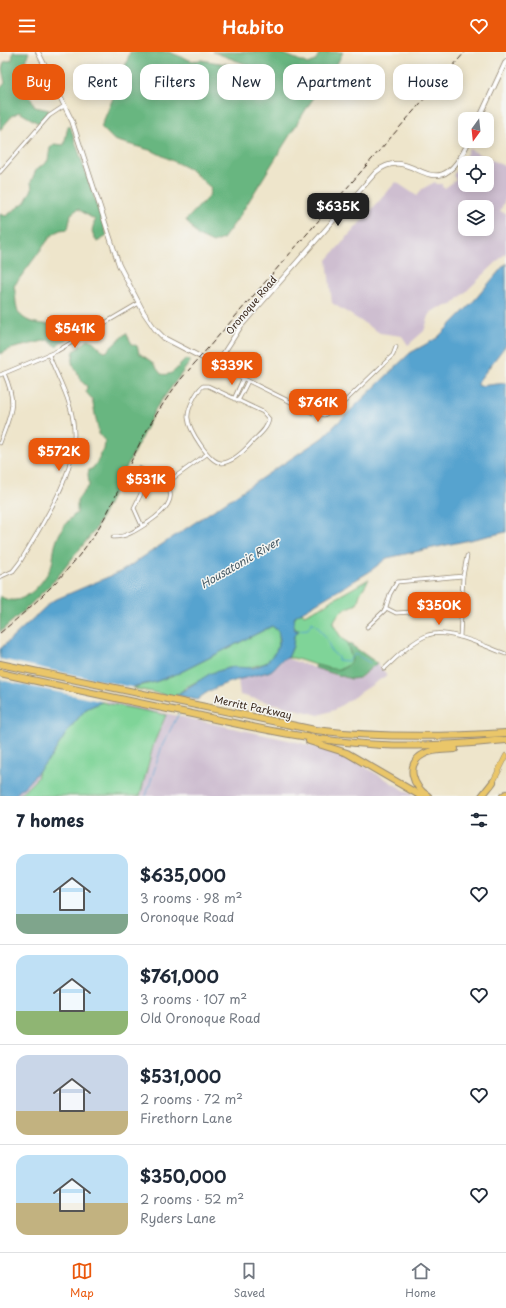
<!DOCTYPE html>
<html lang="en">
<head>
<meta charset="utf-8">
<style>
	:root { --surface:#fff; --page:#f6f6f7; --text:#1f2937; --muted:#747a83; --line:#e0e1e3; --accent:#ea580c }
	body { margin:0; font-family:"Playpen Sans",sans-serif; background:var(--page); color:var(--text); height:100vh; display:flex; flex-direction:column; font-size:15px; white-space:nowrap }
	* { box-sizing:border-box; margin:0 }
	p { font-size:13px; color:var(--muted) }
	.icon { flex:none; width:22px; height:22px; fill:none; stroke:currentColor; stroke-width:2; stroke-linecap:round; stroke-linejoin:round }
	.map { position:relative; height:744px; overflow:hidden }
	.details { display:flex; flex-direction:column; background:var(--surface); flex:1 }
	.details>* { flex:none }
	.guide { position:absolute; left:12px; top:12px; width:482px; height:36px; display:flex; gap:8px }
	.needle { width:26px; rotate:195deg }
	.tools { position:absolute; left:458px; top:60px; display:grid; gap:8px }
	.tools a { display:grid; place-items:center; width:36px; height:36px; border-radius:8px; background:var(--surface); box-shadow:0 2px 10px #0003; font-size:20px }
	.price { position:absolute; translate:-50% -34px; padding:0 9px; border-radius:8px; background:var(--accent); color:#fff; font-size:13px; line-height:26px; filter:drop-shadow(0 1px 2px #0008) }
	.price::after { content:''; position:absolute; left:50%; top:24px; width:12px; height:9px; margin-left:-6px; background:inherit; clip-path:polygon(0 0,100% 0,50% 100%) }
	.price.selected { background:#222; color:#fff }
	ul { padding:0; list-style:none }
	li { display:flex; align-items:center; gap:12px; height:100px; padding:0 16px }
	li+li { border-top:1px solid var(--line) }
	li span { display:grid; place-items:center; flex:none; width:112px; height:80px; border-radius:12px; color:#555 }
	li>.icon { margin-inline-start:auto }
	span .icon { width:48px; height:48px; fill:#fffc; stroke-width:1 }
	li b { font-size:17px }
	h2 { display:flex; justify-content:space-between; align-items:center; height:48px; padding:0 16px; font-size:17px }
	.chip { padding:0 14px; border-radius:12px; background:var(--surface); box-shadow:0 2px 10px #0003; font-size:14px; line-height:36px }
	.chip.selected { background:var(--accent); color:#fff }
	header { display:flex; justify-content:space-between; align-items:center; height:52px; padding:0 16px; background:var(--accent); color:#fff; font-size:18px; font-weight:600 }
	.dock { display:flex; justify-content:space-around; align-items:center; height:56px; border-top:1px solid var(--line); background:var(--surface); font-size:11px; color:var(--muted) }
	.dock a { display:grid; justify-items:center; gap:2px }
	.dock .selected { color:var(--accent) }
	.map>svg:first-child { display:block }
	.industrial { fill:#cebed0; fill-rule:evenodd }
	.green { fill:#7fd498; stroke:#5d7f5b }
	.forest { fill:#67b680; stroke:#51704f }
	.water { fill:#57a3cf; stroke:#496676 }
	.pier { fill:#eee5cb }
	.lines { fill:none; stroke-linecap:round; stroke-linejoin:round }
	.stream { stroke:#57a3cf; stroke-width:1 }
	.minor-casing { stroke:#948874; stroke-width:4.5 }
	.tertiary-casing { stroke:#948874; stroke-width:5.5 }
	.primary-casing { stroke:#948874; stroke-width:6 }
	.motorway-casing { stroke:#948874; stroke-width:8 }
	.minor { stroke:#fff; stroke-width:3 }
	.tertiary { stroke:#fff; stroke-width:4 }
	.primary { stroke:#eac669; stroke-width:5 }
	.motorway { stroke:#eac669; stroke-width:6 }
	.rail { stroke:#3b2a1e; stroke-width:1; stroke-dasharray:6 3; stroke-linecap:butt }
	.labels { text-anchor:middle; stroke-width:3; stroke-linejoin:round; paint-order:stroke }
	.street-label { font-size:10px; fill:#3b2a1e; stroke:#f6f6f2 }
	.water-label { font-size:11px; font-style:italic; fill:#465a65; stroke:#f6f6f2 }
</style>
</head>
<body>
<header><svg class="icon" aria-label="menu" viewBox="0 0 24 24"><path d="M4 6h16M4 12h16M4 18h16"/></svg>Habito<svg class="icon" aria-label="heart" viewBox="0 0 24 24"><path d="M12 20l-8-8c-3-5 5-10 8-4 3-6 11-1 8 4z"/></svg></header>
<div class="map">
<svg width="506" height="744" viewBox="0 0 506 744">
	<rect width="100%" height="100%" fill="#f6f6f2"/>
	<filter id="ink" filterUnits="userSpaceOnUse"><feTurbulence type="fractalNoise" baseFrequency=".025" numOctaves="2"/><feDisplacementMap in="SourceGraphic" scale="8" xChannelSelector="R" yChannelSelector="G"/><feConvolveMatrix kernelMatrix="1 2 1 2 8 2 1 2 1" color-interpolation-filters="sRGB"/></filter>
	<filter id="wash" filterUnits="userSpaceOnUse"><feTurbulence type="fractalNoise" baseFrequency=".012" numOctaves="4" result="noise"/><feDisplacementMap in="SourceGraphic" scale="16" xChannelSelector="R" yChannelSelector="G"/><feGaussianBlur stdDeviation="0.9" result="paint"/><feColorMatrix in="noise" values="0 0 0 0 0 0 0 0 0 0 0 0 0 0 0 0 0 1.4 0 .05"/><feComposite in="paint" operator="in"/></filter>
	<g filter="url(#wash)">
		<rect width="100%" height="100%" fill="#eee5cb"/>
		<!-- industrial -->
		<g class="industrial">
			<path d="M469,97L506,115V146L500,159L506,162V201L452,253L438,256L430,261L424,279L408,293L402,284L380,281L332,251L327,208L396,130L417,144L422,137L435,130L437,132H442V135L445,136L456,128L453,123L460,115ZM465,111H487V133H465ZM465,155H487V177H465Z"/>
			<polygon points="285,606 339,624 360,626 377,611 387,623 334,658 319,663 240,643 238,627 270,620"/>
			<polygon points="101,647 297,690 336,701 355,709 414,744 14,744 27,732"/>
		</g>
		<!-- green -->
		<g class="green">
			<path d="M369,527L360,542L357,552C346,557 337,559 333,572L342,587L347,590L352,608C349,613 343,617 337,618C330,619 302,608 293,606H288L293,594L294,584L298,580L293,573L295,564L302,560L304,563L325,553L327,551Z"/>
			<path d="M272,574L278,579C282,591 276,604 266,611L198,629L186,635L175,645L132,636L155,630L179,621Z"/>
			<polygon points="101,650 166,663 154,691 140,744 19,744 37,726 39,718 51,705 69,677 86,657"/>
		</g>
		<!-- forest -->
		<g class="forest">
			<polygon points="13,0 29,0 26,8 18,22 35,55 49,58 48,62 38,71 19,60 12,64 0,78 0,37 5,31 2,17 4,10 12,8"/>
			<polygon points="130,0 169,0 192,9 201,8 226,12 254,23 258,22 259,17 213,0 279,0 308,12 315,9 320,0 343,0 336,14 308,54 239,165 223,187 213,191 198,184 186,168 209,144 211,136 191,118 153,99 114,88 101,75 121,27"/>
			<path d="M68,74H70L107,184L97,190C91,177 91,182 95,168L78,157L71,162L68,177L60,178L51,184L14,234C16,241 15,249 17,256C20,270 41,274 54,271C61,270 68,267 76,269L81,279L80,282L69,284L66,289L60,290L57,295L48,288L10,297L0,302V162L6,164L25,150L32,137L31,130L35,120L39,115L45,112L48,108L50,96L54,92L64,93Z"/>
			<path d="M126,281L132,292L137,294L139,301L152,310L161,322C175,325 177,313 187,307L190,310L156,356L95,478L55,528L27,556L0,580V544C20,558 41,534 50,517C53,511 53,506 54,499C56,485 65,469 77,461V448L89,434L88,422L89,418L93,416L99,407L100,401L104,398L105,389L99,382L92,347L86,340L87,334L83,331L72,311L74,299L89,287C96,290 99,297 106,300Z"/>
			<path d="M347,590L377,611L359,626L351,627L315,616L316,613C331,616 342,623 352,608Z"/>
		</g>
		<!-- water -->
		<path class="water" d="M506,211V293L477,331L479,334L506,331V480L387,506L369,520L295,564L293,573L295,578H299L294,584L293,594L288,606C279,606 276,618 268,620C244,627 217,630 197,648L176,643L211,621L232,615L253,616L266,611L276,599L280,588L278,579L272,574L179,621L155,630L136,634L86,657L69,677L51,705L27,732L14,744H0V597L52,549L122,519L322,386L410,301L437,286L472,251Z"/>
		<!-- pier -->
		<polygon class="pier" points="0,607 135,636 105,650 0,628"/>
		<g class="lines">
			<!-- stream -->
			<g class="stream">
				<path d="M299,578L308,577L312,570C319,574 331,592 330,598L338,605V608L348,609L355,602L370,611"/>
				<polyline points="146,744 162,694 179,661"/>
			</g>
		</g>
	</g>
	<g filter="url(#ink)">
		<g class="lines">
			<defs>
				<g id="minor">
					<polyline points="0,120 49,64 64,54"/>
					<polyline points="216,313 313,361 324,363 339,355 393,303 396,295"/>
					<polyline points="0,323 57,299 139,251"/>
					<path d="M203,334H208L263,360L269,367C268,376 259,383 253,389C246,397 232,411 221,411C209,410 189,378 188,366C187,358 196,339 203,334Z"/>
					<polyline points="234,347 243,327"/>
					<polyline points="238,349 248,329"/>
					<path d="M0,391C11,360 18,353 4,321"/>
					<polyline points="165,432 207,402"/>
					<polyline points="142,474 134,456 151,421"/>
					<path d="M113,485C126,486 138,477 149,470C184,446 173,432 139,416"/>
					<path d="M0,525L13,519L20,510C43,470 81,417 73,369C70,346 57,324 49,303"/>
					<polyline points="386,556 396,561 462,557"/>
					<polyline points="367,575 385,558 390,542 397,530 463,524"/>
					<polyline points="460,585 463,524 467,504"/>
					<path d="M384,617C397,605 411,590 428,583C449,576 486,595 506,602"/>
				</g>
				<g id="tertiary">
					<path d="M38,0L72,69L119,213L144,261L155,277L164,286L216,313L241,274L376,120C414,88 435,164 469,89"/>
					<polyline points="479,67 506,9"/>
				</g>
				<polyline id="primary" points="491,734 506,704"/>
				<g id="motorway">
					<path d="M0,612L315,678C379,686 442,685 506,681"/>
					<path d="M0,621C64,635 128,649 192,662C255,676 318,690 382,693C424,695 465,692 506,688"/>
					<polyline points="309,689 347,701 421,744"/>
					<path d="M428,744C413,735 404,712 424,702C433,697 445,698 455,697"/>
					<polyline points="482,744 493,730"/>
					<polyline points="503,744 506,742"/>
				</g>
			</defs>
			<!-- minor casing -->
			<use href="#minor" class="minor-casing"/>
			<!-- tertiary casing -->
			<use href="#tertiary" class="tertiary-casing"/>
			<!-- primary casing -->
			<use href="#primary" class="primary-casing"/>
			<!-- motorway casing -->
			<use href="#motorway" class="motorway-casing"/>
			<!-- minor -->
			<use href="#minor" class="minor"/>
			<!-- tertiary -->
			<use href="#tertiary" class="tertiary"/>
			<!-- primary -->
			<use href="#primary" class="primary"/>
			<!-- motorway -->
			<use href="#motorway" class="motorway"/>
			<!-- rail -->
			<path class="rail" d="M0,581C38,550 77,513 102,470C118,443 128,413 143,385C154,365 167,345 181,327L465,0"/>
		</g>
	</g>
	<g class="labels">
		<!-- street labels -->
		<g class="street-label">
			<text transform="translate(251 253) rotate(-50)" y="4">Oronoque Road</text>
			<text transform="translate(253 655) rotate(12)" y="4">Merritt Parkway</text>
		</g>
		<!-- water labels -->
		<g class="water-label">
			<text transform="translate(240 511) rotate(-30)" y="4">Housatonic River</text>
		</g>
	</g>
</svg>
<div class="tools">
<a><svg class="needle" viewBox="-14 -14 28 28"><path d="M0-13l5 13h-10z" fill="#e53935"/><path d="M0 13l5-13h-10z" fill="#747a83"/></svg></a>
<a><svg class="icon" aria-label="locate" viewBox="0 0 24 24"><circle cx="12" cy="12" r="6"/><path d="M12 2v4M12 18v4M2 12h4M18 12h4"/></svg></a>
<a><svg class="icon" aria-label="layers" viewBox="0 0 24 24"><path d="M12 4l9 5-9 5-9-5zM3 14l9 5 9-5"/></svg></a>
</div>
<b class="price selected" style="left:338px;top:175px">$635K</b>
<b class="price" style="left:75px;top:297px">$541K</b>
<b class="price" style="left:232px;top:334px">$339K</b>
<b class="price" style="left:318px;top:371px">$761K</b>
<b class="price" style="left:59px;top:420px">$572K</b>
<b class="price" style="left:146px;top:448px">$531K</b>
<b class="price" style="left:439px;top:574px">$350K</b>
<div class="guide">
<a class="chip selected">Buy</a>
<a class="chip">Rent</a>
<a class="chip">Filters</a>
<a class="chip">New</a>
<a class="chip">Apartment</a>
<a class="chip">House</a>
</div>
</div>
<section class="details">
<h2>7 homes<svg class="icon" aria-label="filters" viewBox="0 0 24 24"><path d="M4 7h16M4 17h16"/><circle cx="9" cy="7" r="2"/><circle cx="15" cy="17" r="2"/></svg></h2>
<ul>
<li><span style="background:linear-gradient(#bfe0f5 75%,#7fa58c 0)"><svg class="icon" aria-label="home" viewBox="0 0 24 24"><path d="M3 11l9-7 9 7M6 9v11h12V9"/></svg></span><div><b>$635,000</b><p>3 rooms · 98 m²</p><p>Oronoque Road</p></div><svg class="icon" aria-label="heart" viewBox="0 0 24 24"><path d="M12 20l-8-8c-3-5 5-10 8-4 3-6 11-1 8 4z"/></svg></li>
<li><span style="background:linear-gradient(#bfe0f5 70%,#8fb573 0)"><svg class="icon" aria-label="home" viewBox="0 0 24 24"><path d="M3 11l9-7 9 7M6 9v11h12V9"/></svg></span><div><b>$761,000</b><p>3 rooms · 107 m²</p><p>Old Oronoque Road</p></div><svg class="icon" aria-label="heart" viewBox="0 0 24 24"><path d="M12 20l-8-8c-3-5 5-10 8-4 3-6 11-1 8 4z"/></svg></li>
<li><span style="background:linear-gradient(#c9d6e8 70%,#c2b280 0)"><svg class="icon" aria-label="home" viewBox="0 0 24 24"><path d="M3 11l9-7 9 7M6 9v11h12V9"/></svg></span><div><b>$531,000</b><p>2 rooms · 72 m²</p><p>Firethorn Lane</p></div><svg class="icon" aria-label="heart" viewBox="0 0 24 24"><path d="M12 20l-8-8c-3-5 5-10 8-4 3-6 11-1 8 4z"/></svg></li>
<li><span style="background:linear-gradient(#bfe0f5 60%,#c2b280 0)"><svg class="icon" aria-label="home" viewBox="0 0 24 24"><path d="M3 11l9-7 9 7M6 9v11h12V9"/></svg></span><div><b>$350,000</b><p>2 rooms · 52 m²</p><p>Ryders Lane</p></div><svg class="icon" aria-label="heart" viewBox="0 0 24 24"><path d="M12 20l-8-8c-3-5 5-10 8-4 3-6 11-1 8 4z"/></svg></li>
</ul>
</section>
<nav class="dock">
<a class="selected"><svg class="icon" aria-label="map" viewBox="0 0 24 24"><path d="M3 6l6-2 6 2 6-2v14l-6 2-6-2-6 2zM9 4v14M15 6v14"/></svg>Map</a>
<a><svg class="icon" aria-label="saved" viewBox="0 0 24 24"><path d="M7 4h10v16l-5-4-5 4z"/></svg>Saved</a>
<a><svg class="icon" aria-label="home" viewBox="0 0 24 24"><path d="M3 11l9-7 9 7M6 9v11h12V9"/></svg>Home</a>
</nav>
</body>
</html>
